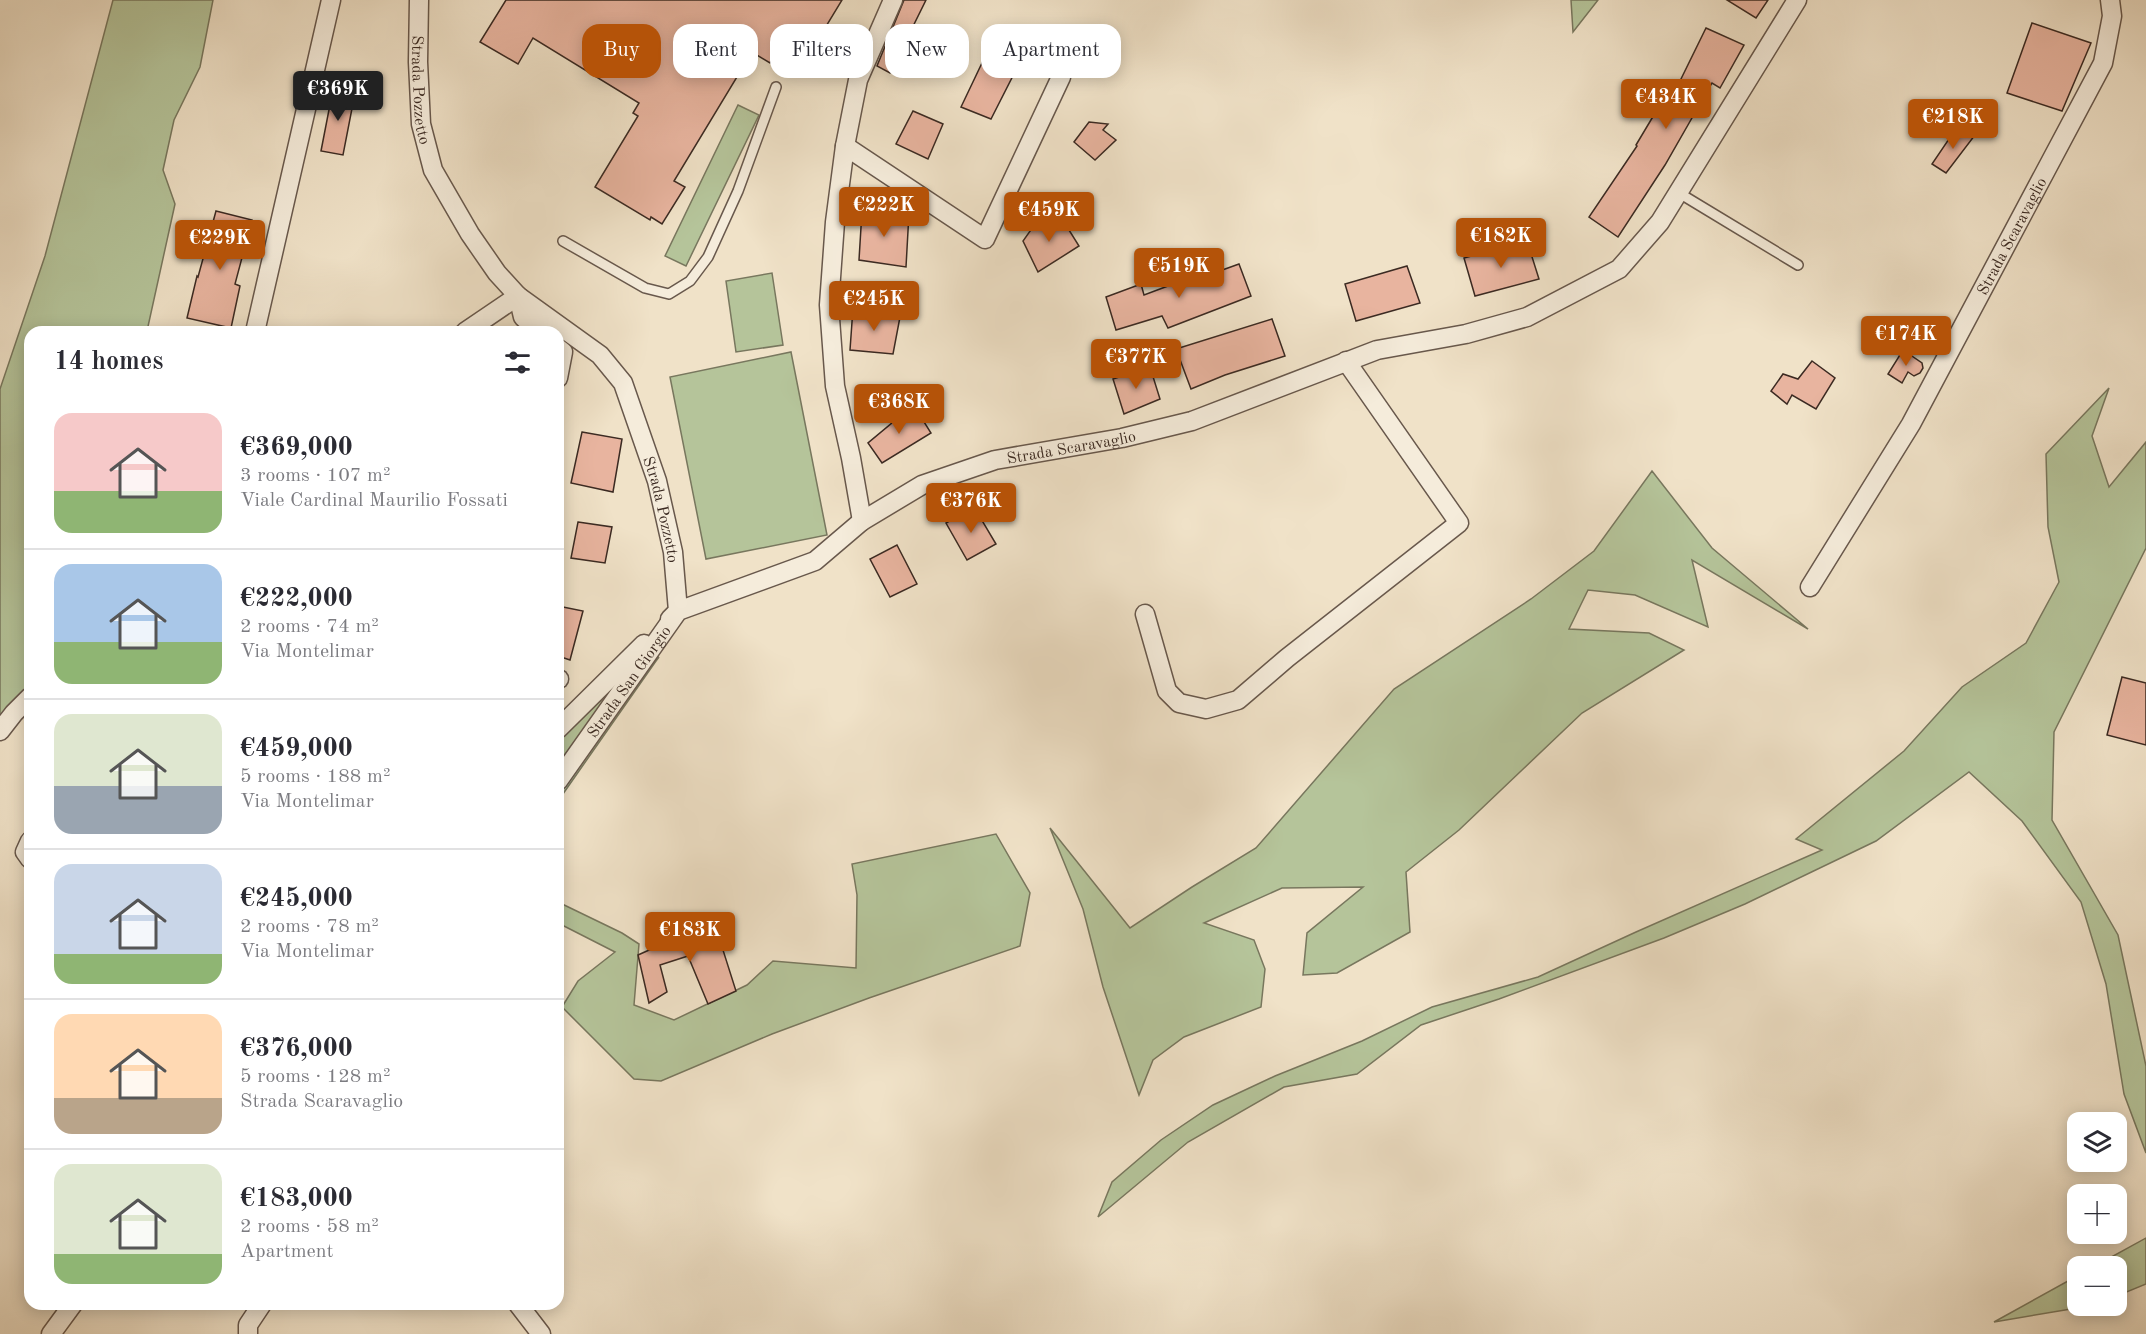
<!DOCTYPE html>
<html lang="en">
<head>
<meta charset="utf-8">
<style>
	:root { --surface:#fff; --page:#f7f7f7; --text:#2b2b33; --muted:#7c7c81; --line:#e1e1e2; --accent:#b45309 }
	body { margin:0; font-family:"Old Standard TT",serif; background:var(--page); color:var(--text); height:100vh; display:flex; flex-direction:column; font-size:22px; white-space:nowrap }
	* { box-sizing:border-box; margin:0 }
	p { font-size:20px; color:var(--muted) }
	.icon { flex:none; width:33px; height:33px; fill:none; stroke:currentColor; stroke-width:2; stroke-linecap:round; stroke-linejoin:round }
	.map { position:relative; flex:1; overflow:hidden }
	.sheet { position:absolute; left:24px; top:326px; width:540px; height:984px; display:flex; flex-direction:column; background:var(--surface); border-radius:18px; box-shadow:0 3px 15px #0003 }
	.sheet>* { flex:none }
	.guide { position:absolute; left:582px; top:24px; width:570px; height:54px; display:flex; gap:12px }
	.buttons { position:absolute; left:2067px; top:1112px; display:grid; gap:12px }
	.buttons a { display:grid; place-items:center; width:60px; height:60px; border-radius:12px; background:var(--surface); box-shadow:0 3px 15px #0003; font-size:30px }
	.price { position:absolute; translate:-50% -51px; padding:0 14px; border-radius:6px; background:var(--accent); color:#fff; font-size:20px; line-height:39px; filter:drop-shadow(0 2px 3px #0008) }
	.price::after { content:''; position:absolute; left:50%; top:36px; width:18px; height:14px; margin-left:-9px; background:inherit; clip-path:polygon(0 0,100% 0,50% 100%) }
	.price.current { background:#222; color:#fff }
	ul { padding:0; list-style:none }
	li { display:flex; align-items:center; gap:18px; height:150px; padding:0 30px }
	li+li { border-top:2px solid var(--line) }
	li span { display:grid; place-items:center; flex:none; width:168px; height:120px; border-radius:18px; color:#555 }
	li>.icon { margin-inline-start:auto }
	span .icon { width:72px; height:72px; fill:#fffc; stroke-width:1 }
	li b { font-size:26px }
	h2 { display:flex; justify-content:space-between; align-items:center; height:72px; padding:0 30px; font-size:26px }
	.chip { padding:0 21px; border-radius:18px; background:var(--surface); box-shadow:0 3px 15px #0003; font-size:21px; line-height:54px }
	.chip.current { background:var(--accent); color:#fff }
	.map>svg:first-child { display:block }
	.green { fill:#b5c49a; stroke:#78775e; stroke-width:1.5 }
	.building { fill:#e8b49f; stroke:#3b2a22; stroke-width:1.5 }
	.lines { fill:none; stroke-linecap:round; stroke-linejoin:round }
	.service-casing { stroke:#68584c; stroke-width:12 }
	.minor-casing { stroke:#68584c; stroke-width:21 }
	.service { stroke:#f5ecdb; stroke-width:9 }
	.minor { stroke:#f5ecdb; stroke-width:18 }
	.labels { text-anchor:middle; stroke-width:6; stroke-linejoin:round; paint-order:stroke }
	.street-label { font-size:16px; fill:#3b2a22; stroke:#f5ecdb }
</style>
</head>
<body>
<div class="map">
<svg width="2146" height="1334" viewBox="0 0 2146 1334">
	<rect width="100%" height="100%" fill="#f0e2c8"/>
	<filter id="stains"><feTurbulence type="fractalNoise" baseFrequency=".00333" numOctaves="4"/><feColorMatrix values="0 0 0 0 .2 0 0 0 0 .09 0 0 0 0 .02 0 0 0 .5 -.17"/></filter>
	<radialGradient id="worn" r=".72"><stop offset=".6" stop-color="#630" stop-opacity="0"/><stop offset="1" stop-color="#630" stop-opacity=".3"/></radialGradient>
	<!-- green -->
	<g class="green">
		<polygon points="113,0 213,0 200,67 174,120 163,170 175,204 147,331 30,332 30,689 0,723 0,389 45,256"/>
		<polygon points="1571,0 1598,0 1573,32"/>
		<polygon points="738,105 759,115 686,266 665,256"/>
		<polygon points="772,273 783,345 736,352 726,281"/>
		<polygon points="791,352 827,535 706,559 670,377"/>
		<polygon points="2109,388 2092,436 2109,487 2146,442 2146,548 2054,732 2052,820 2118,935 2146,1066 2146,1153 2124,1094 2106,984 2081,902 2022,821 1969,772 1876,841 1745,904 1664,938 1499,999 1421,1025 1357,1074 1284,1087 1188,1142 1098,1217 1112,1182 1161,1140 1213,1105 1275,1076 1362,1041 1432,1007 1538,977 1636,932 1822,850 1796,839 1904,751 1962,687 2026,643 2059,582 2048,527 2046,454"/>
		<polygon points="1652,471 1712,548 1808,629 1692,560 1708,627 1635,595 1588,590 1569,629 1649,633 1684,650 1582,713 1459,830 1406,872 1410,932 1337,973 1303,975 1307,933 1363,887 1282,888 1204,923 1254,940 1265,969 1261,1007 1184,1037 1153,1060 1139,1095 1103,987 1083,909 1050,828 1130,928 1192,887 1256,848 1394,689 1531,599 1594,551"/>
		<polygon points="659,657 656,661 558,801 558,742 610,691"/>
		<polygon points="996,834 1030,893 1020,946 869,998 772,1034 661,1081 634,1079 562,1007 578,981 615,952 558,923 558,902 622,933 639,944 634,1005 674,1020 747,985 773,961 856,968 857,895 852,864"/>
		<polygon points="2146,1238 2146,1284 2117,1296 2116,1266 2095,1266"/>
		<polygon points="2077,1276 2078,1305 2095,1305 1994,1322"/>
	</g>
	<!-- building -->
	<g class="building">
		<polygon points="506,0 842,0 802,66 777,51 770,63 752,52 674,181 685,187 662,224 651,217 650,220 595,187 638,116 633,113 639,103 533,38 518,64 480,42"/>
		<polygon points="904,0 926,0 890,73 877,66"/>
		<polygon points="1727,0 1768,0 1756,18"/>
		<polygon points="2032,23 2091,43 2062,111 2007,93"/>
		<polygon points="1706,28 1744,45 1720,88 1712,83 1665,165 1618,237 1589,217 1637,146 1636,145 1673,83 1678,85"/>
		<polygon points="992,42 1023,56 991,119 961,107"/>
		<polygon points="333,89 355,93 343,155 321,151"/>
		<polygon points="913,111 943,124 928,159 896,144"/>
		<polygon points="1089,122 1108,124 1103,130 1116,140 1095,160 1074,142"/>
		<polygon points="1955,130 1975,135 1946,173 1932,164"/>
		<polygon points="216,211 252,220 235,284 240,286 231,328 187,318 197,276 198,277"/>
		<polygon points="862,211 909,213 906,267 859,260"/>
		<polygon points="1050,216 1058,227 1064,222 1079,246 1038,272 1023,241 1035,224"/>
		<polygon points="1527,241 1539,279 1475,296 1464,258"/>
		<polygon points="1239,264 1251,296 1168,328 1162,316 1116,330 1106,297 1141,284 1144,295 1184,280 1186,283"/>
		<polygon points="1407,266 1420,303 1356,321 1345,284"/>
		<polygon points="853,308 900,317 893,354 850,350"/>
		<polygon points="1272,319 1285,356 1225,375 1191,389 1176,349"/>
		<polygon points="1903,350 1922,363 1923,368 1920,373 1914,376 1908,372 1902,383 1888,374"/>
		<polygon points="1812,361 1835,378 1816,409 1792,395 1787,404 1771,391 1783,374 1798,379"/>
		<polygon points="1150,367 1160,399 1124,414 1113,379"/>
		<polygon points="907,406 916,421 921,417 931,433 882,463 868,443 893,422 889,415"/>
		<polygon points="582,432 622,439 613,492 571,483"/>
		<polygon points="974,507 996,544 967,560 946,523"/>
		<polygon points="578,522 612,527 605,563 571,558"/>
		<polygon points="897,545 917,584 890,597 870,559"/>
		<polygon points="558,606 583,611 570,660 558,656"/>
		<polygon points="2122,677 2146,683 2146,745 2107,735"/>
		<polygon points="705,920 723,950 736,991 708,1004 688,956 660,965 667,992 649,1003 638,955 676,938 674,932"/>
	</g>
	<g class="lines">
		<defs>
			<g id="service">
				<polyline points="1679,193 1798,265"/>
				<polyline points="563,241 645,288 669,294 690,281 708,257 738,191 776,87"/>
			</g>
			<g id="minor">
				<path id="s1" d="M419,0L418,62L421,124L433,170L470,234L497,273L518,296L600,355L623,383L657,481L673,552L678,611L670,619"/>
				<polyline points="845,146 985,239 1061,77"/>
				<polyline points="518,296 523,317 539,332"/>
				<polyline points="255,332 331,0"/>
				<polyline points="465,332 518,296"/>
				<polyline points="558,348 563,352 558,378"/>
				<polyline points="862,521 851,458 835,386 829,305 835,222 845,146 858,80 893,0"/>
				<path id="s2" d="M1810,587L1911,424L2103,63L2112,16L2110,0"/>
				<polyline points="1145,614 1167,691 1179,703 1206,709 1238,700 1287,658 1459,523 1346,361"/>
				<polyline points="558,679 559,679"/>
				<polyline points="558,729 644,644"/>
				<polyline points="0,731 14,713 30,697"/>
				<path id="s3" d="M558,781L678,611L815,561L862,521L922,485L995,460L1122,438L1192,421L1377,350L1466,334L1527,317L1619,269L1660,222L1797,0"/>
				<polyline points="30,841 25,852 30,859"/>
				<polyline points="518,1304 541,1334"/>
				<polyline points="51,1334 73,1304"/>
				<polyline points="248,1334 248,1325 262,1304"/>
			</g>
		</defs>
		<!-- service casing -->
		<use href="#service" class="service-casing"/>
		<!-- minor casing -->
		<use href="#minor" class="minor-casing"/>
		<!-- service -->
		<use href="#service" class="service"/>
		<!-- minor -->
		<use href="#minor" class="minor"/>
	</g>
	<g class="labels">
		<!-- street labels -->
		<g class="street-label">
			<text dy="6" stroke="none"><textPath href="#s1" startOffset="90">Strada Pozzetto</textPath></text>
			<text dy="6" stroke="none"><textPath href="#s2" startOffset="405">Strada Scaravaglio</textPath></text>
			<text dy="6" stroke="none"><textPath href="#s3" startOffset="640">Strada Scaravaglio</textPath></text>
			<text dy="6" stroke="none"><textPath href="#s1" startOffset="594">Strada Pozzetto</textPath></text>
			<text dy="6" stroke="none"><textPath href="#s3" startOffset="122">Strada San Giorgio</textPath></text>
		</g>
	</g>
	<rect width="100%" height="100%" filter="url(#stains)"/>
	<rect width="100%" height="100%" fill="url(#worn)"/>
</svg>
<div class="buttons">
<a><svg class="icon" aria-label="layers" viewBox="0 0 24 24"><path d="M12 4l9 5-9 5-9-5zM3 14l9 5 9-5"/></svg></a>
<a>+</a>
<a>−</a>
</div>
<b class="price current" style="left:338px;top:122px">€369K</b>
<b class="price" style="left:1666px;top:130px">€434K</b>
<b class="price" style="left:1953px;top:150px">€218K</b>
<b class="price" style="left:884px;top:238px">€222K</b>
<b class="price" style="left:1049px;top:243px">€459K</b>
<b class="price" style="left:1501px;top:269px">€182K</b>
<b class="price" style="left:220px;top:271px">€229K</b>
<b class="price" style="left:1179px;top:299px">€519K</b>
<b class="price" style="left:874px;top:332px">€245K</b>
<b class="price" style="left:1906px;top:367px">€174K</b>
<b class="price" style="left:1136px;top:390px">€377K</b>
<b class="price" style="left:899px;top:435px">€368K</b>
<b class="price" style="left:971px;top:534px">€376K</b>
<b class="price" style="left:690px;top:963px">€183K</b>
<div class="guide">
<a class="chip current">Buy</a>
<a class="chip">Rent</a>
<a class="chip">Filters</a>
<a class="chip">New</a>
<a class="chip">Apartment</a>
</div>
<section class="sheet">
<h2>14 homes<svg class="icon" aria-label="filters" viewBox="0 0 24 24"><path d="M4 7h16M4 17h16"/><circle cx="9" cy="7" r="2"/><circle cx="15" cy="17" r="2"/></svg></h2>
<ul>
<li><span style="background:linear-gradient(#f6c9c9 65%,#8fb573 0)"><svg class="icon" aria-label="home" viewBox="0 0 24 24"><path d="M3 11l9-7 9 7M6 9v11h12V9"/></svg></span><div><b>€369,000</b><p>3 rooms · 107 m²</p><p>Viale Cardinal Maurilio Fossati</p></div></li>
<li><span style="background:linear-gradient(#a9c7e8 65%,#8fb573 0)"><svg class="icon" aria-label="home" viewBox="0 0 24 24"><path d="M3 11l9-7 9 7M6 9v11h12V9"/></svg></span><div><b>€222,000</b><p>2 rooms · 74 m²</p><p>Via Montelimar</p></div></li>
<li><span style="background:linear-gradient(#dfe7d0 60%,#9aa5b1 0)"><svg class="icon" aria-label="home" viewBox="0 0 24 24"><path d="M3 11l9-7 9 7M6 9v11h12V9"/></svg></span><div><b>€459,000</b><p>5 rooms · 188 m²</p><p>Via Montelimar</p></div></li>
<li><span style="background:linear-gradient(#c9d6e8 75%,#8fb573 0)"><svg class="icon" aria-label="home" viewBox="0 0 24 24"><path d="M3 11l9-7 9 7M6 9v11h12V9"/></svg></span><div><b>€245,000</b><p>2 rooms · 78 m²</p><p>Via Montelimar</p></div></li>
<li><span style="background:linear-gradient(#ffd9b3 70%,#b9a48a 0)"><svg class="icon" aria-label="home" viewBox="0 0 24 24"><path d="M3 11l9-7 9 7M6 9v11h12V9"/></svg></span><div><b>€376,000</b><p>5 rooms · 128 m²</p><p>Strada Scaravaglio</p></div></li>
<li><span style="background:linear-gradient(#dfe7d0 75%,#8fb573 0)"><svg class="icon" aria-label="home" viewBox="0 0 24 24"><path d="M3 11l9-7 9 7M6 9v11h12V9"/></svg></span><div><b>€183,000</b><p>2 rooms · 58 m²</p><p>Apartment</p></div></li>
</ul>
</section>
</div>
</body>
</html>
